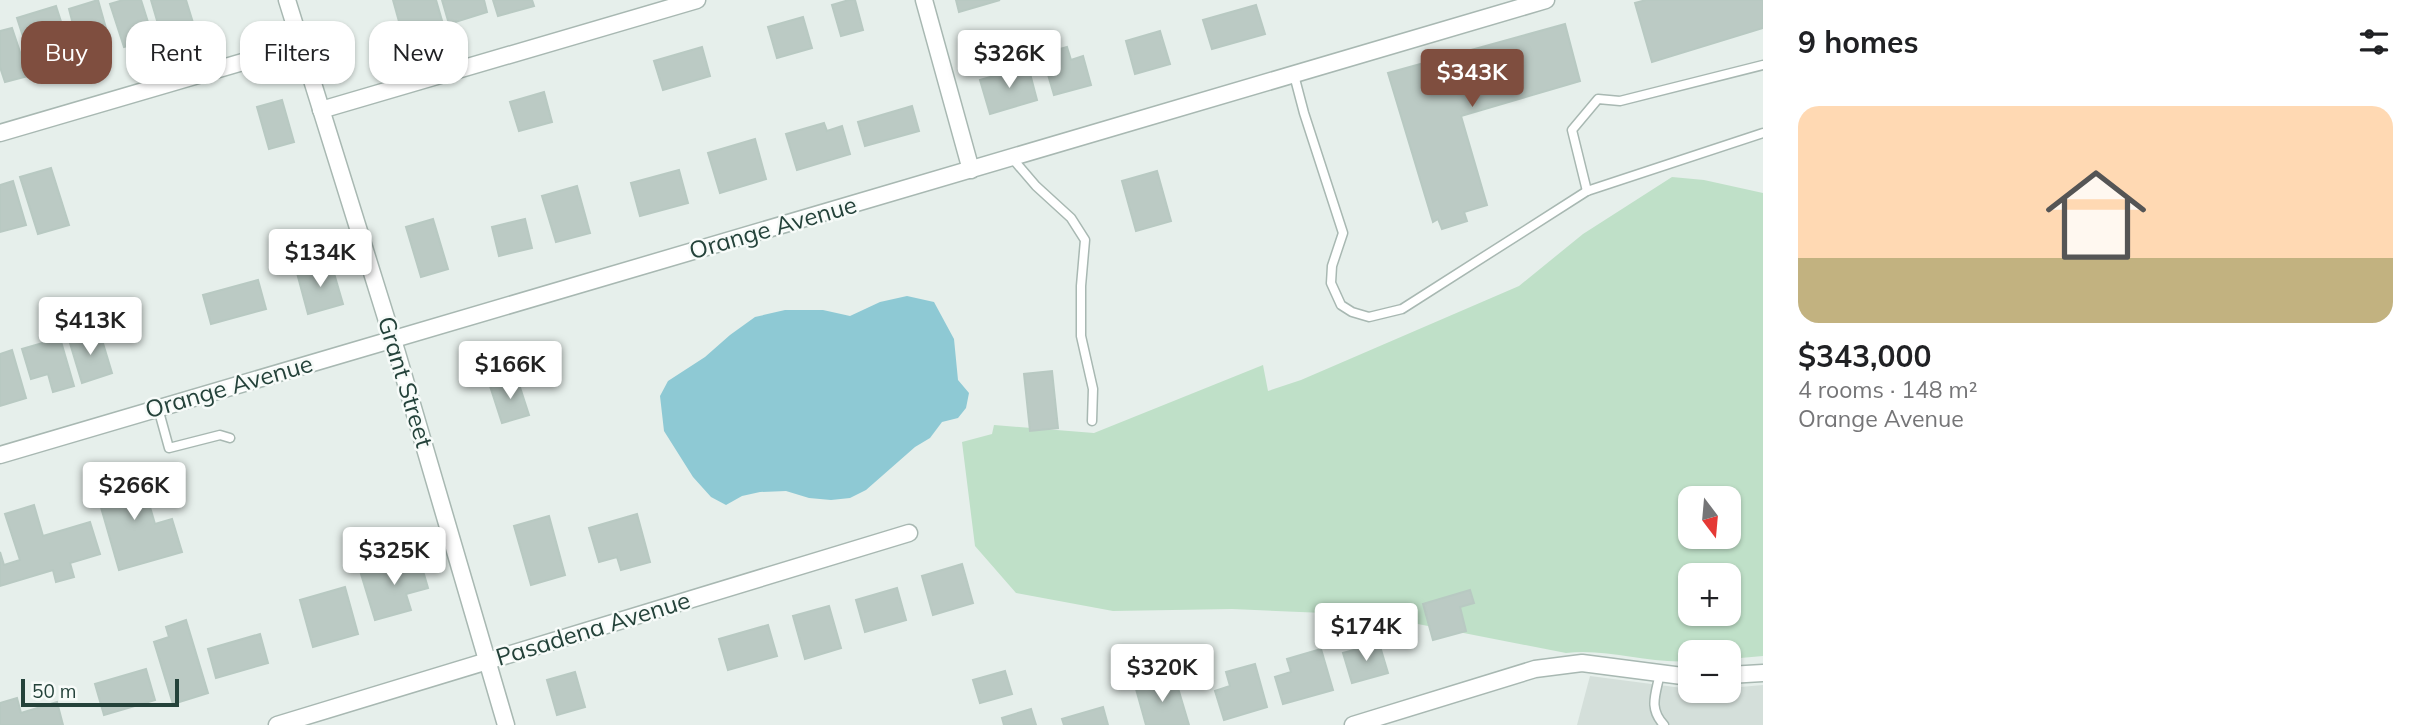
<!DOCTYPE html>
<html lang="en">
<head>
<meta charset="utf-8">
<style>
	:root { --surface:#fff; --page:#f2f2f2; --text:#202124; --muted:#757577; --line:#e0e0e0; --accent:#7f4e3f }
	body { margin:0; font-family:Mulish,sans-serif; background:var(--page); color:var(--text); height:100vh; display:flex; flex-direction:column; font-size:26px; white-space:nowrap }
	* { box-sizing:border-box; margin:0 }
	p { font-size:23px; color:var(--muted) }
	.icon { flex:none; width:38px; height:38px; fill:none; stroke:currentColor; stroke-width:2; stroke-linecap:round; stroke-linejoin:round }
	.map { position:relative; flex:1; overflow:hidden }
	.sheet { display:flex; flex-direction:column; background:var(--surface); width:665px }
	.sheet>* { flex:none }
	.banner { position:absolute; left:21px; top:21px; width:665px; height:63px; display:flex; gap:14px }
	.needle { width:46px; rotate:164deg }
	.buttons { position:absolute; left:1678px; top:486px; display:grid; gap:14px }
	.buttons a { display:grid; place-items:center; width:63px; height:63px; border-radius:14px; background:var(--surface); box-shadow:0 2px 5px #0004; font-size:35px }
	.scale { position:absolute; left:21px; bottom:18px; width:158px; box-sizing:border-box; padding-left:7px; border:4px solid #24423a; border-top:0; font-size:19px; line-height:24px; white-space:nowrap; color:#24423a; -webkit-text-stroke:5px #f7fbf9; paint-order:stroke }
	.price { position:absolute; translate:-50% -60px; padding:0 16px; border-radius:7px; background:#fff; color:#222; font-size:23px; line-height:46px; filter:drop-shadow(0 2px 4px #0008) }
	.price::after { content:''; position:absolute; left:50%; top:42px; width:21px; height:16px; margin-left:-10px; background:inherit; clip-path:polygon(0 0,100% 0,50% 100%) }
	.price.active { background:var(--accent); color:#fff }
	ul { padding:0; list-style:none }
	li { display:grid; align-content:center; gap:14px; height:371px; padding:0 35px }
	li+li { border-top:2px solid var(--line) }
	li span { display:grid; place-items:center; height:217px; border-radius:21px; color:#555 }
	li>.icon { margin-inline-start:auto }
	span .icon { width:126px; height:126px; fill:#fffc; stroke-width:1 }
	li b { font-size:30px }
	h2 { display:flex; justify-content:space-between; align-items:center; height:84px; padding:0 35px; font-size:30px }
	.chip { padding:0 24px; border-radius:21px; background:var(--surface); box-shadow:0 2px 5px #0004; font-size:24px; line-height:63px }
	.chip.active { background:var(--accent); color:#fff }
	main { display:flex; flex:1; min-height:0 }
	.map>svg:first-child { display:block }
	.built { fill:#d4dfda }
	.green { fill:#bfe0c8; fill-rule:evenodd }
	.water { fill:#8ec9d4 }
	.building { fill:#bbcac4; stroke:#b8c9c2; stroke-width:2 }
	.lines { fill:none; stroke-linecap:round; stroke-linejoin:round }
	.service-casing { stroke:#a8b8b2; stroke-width:11 }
	.minor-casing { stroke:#a8b8b2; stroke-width:19 }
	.service { stroke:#fff; stroke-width:8 }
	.minor { stroke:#fff; stroke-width:16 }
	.labels { text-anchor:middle; stroke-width:5; stroke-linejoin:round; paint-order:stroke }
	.street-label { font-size:24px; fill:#24423a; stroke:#f7fbf9 }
</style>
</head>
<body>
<main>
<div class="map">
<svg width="1763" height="725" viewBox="0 0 1763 725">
	<rect width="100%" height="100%" fill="#e6efeb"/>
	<!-- built -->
	<polygon class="built" points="1590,676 1690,689 1690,691 1729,691 1729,688 1763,685 1763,725 1577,725"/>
	<!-- green -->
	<path class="green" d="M1672,177L1704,180L1763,193V656L1729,659V653H1690V661C1649,664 1607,648 1566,653L1372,615L1232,609L1113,611L1016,593L975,546L962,442L992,434L994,425L1094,433L1263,365L1268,391L1301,380L1519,286L1583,234ZM1690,499H1729V537H1690ZM1690,576H1729V614H1690Z"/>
	<!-- water -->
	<polygon class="water" points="907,296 934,302 954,339 958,380 969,393 966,408 958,418 942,422 930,438 915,447 866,490 850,498 831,500 809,498 786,491 760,492 742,496 726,505 711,497 693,477 664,431 660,396 668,381 705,357 730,335 755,317 785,310 823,310 850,316 880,302"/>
	<!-- building -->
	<g class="building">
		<polygon points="98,0 111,46 81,55 69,9"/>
		<polygon points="123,0 141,0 153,38 124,47 110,4"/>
		<polygon points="151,0 186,0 194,26 161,34"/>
		<polygon points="393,0 436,0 443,24 425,29 427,37 405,43"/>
		<polygon points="442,0 484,0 487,12 449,24"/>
		<polygon points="493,0 532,0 534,6 498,16"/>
		<polygon points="849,0 855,0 863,30 841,36 832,5"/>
		<polygon points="956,0 1000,0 959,12"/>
		<polygon points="1646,0 1763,0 1763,28 1652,62 1635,3"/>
		<polygon points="1256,5 1265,34 1212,49 1203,20"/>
		<polygon points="56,6 74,62 35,74 17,18"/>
		<polygon points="803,17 812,48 777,58 768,27"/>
		<polygon points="1565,24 1580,81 1461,116 1487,205 1464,212 1467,221 1442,229 1438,219 1433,222 1388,73"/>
		<polygon points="12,28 28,76 5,82 0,67 0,31"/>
		<polygon points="1160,31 1170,64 1135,74 1126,41"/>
		<polygon points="702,47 710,76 663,90 654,61"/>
		<polygon points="1067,47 1071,60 1083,56 1091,85 1054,95 1042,54"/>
		<polygon points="1028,66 1037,100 990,114 980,80"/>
		<polygon points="544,92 552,122 519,131 510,102"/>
		<polygon points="282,100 294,142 269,149 257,107"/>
		<polygon points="912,106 919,131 865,146 858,122"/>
		<polygon points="824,123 827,131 842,126 850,154 797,170 786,134"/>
		<polygon points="755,139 766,179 720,193 708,153"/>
		<polygon points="51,168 69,225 38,234 20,177"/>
		<polygon points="679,170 688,203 640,216 631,183"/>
		<polygon points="1157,171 1171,221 1136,231 1122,181"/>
		<polygon points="13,181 26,225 0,232 0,185"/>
		<polygon points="577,186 590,233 556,242 542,196"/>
		<polygon points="433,219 448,269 421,277 406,227"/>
		<polygon points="525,219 532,248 499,256 492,227"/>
		<polygon points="331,263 343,304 308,314 297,273"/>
		<polygon points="258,280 266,309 211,324 203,295"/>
		<polygon points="99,330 112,373 82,383 69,340"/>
		<polygon points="60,338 74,386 53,392 48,374 31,379 22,349"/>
		<polygon points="12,350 26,398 0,406 0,354"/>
		<polygon points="1052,371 1058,428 1030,431 1024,374"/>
		<polygon points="517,378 529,415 502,423 490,386"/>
		<polygon points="139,470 155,524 172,519 182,552 119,570 94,483"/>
		<polygon points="34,505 43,536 90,522 100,554 70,563 74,577 56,582 53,570 0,586 0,552 4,565 20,560 5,514"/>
		<polygon points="637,514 650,562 621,570 617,557 599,562 589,528"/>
		<polygon points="549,516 565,575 531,585 514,526"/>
		<polygon points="419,557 428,588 406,594 411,610 375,620 361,574"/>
		<polygon points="962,564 973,603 933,615 922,576"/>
		<polygon points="345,587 358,634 313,647 300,600"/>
		<polygon points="897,588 906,620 865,632 856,600"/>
		<polygon points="1470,590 1474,603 1460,607 1466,631 1433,640 1423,604"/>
		<polygon points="829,606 841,648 805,659 793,616"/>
		<polygon points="186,620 208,693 173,704 154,642 169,637 166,627"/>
		<polygon points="768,625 777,656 728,670 719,639"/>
		<polygon points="260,634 268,663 216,678 208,649"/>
		<polygon points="1379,643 1388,673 1352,683 1343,653"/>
		<polygon points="1321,649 1333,690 1283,704 1275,677 1291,672 1287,659"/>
		<polygon points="1255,664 1267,707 1224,720 1215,691 1230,686 1226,672"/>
		<polygon points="146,669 155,700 104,715 95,684"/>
		<polygon points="1005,671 1012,694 980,703 973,680"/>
		<polygon points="575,672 585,707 557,715 547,680"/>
		<polygon points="1175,678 1189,725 1146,725 1136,689"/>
		<polygon points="17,698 21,713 57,702 63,725 0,725 0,703"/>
		<polygon points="1103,707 1108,725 1064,725 1062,719"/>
		<polygon points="1031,709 1036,725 1004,725 1002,718"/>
	</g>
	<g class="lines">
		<defs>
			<g id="service">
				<polyline points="1294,75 1304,113 1343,233 1332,266 1331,283 1341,305 1352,312 1369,317 1402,309 1587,191 1763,133"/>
				<polyline points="1012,158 1036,186 1071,218 1085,240 1081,286 1081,336 1093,389 1092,421"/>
				<polyline points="1587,191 1572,130 1598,99 1620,101 1763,65"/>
				<polyline points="158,408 169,448 220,435 230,438"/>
				<path d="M1660,673C1656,694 1648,708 1664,725"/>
			</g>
			<g id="minor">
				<polyline points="287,0 397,353 506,725"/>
				<polyline points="924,0 971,170"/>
				<polyline points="321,110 697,0"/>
				<polyline points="0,133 301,45"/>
				<polyline points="0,455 1546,0"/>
				<polyline points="1729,675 1763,673"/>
				<polyline points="277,725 909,533"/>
				<polyline points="1353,725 1535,669 1582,663 1690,677"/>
			</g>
		</defs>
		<!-- service casing -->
		<use href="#service" class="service-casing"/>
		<!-- minor casing -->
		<use href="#minor" class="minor-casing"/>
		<!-- service -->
		<use href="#service" class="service"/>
		<!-- minor -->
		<use href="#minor" class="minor"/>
	</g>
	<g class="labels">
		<!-- street labels -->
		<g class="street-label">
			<text transform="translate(773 228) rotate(-16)" y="8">Orange Avenue</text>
			<text transform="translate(405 382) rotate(73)" y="8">Grant Street</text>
			<text transform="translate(229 387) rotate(-16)" y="8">Orange Avenue</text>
			<text transform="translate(593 629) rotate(-17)" y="8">Pasadena Avenue</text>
		</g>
	</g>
</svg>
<div class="buttons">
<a><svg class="needle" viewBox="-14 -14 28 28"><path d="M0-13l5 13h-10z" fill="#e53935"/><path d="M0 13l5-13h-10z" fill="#757577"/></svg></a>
<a>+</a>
<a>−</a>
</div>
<div class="scale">50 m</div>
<b class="price" style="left:1009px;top:90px">$326K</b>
<b class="price active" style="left:1472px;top:109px">$343K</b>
<b class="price" style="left:320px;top:289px">$134K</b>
<b class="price" style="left:90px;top:357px">$413K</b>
<b class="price" style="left:510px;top:401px">$166K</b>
<b class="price" style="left:134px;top:522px">$266K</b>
<b class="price" style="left:394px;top:587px">$325K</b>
<b class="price" style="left:1366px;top:663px">$174K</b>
<b class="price" style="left:1162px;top:704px">$320K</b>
<div class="banner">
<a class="chip active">Buy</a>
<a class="chip">Rent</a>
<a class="chip">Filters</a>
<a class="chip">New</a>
</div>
</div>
<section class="sheet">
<h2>9 homes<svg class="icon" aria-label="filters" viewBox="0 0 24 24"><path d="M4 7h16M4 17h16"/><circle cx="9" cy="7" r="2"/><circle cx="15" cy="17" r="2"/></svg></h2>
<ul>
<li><span style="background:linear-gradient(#ffd9b3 70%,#c2b280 0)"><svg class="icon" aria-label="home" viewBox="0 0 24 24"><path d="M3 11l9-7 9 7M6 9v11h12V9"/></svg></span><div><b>$343,000</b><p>4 rooms · 148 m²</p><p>Orange Avenue</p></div></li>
</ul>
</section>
</main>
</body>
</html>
